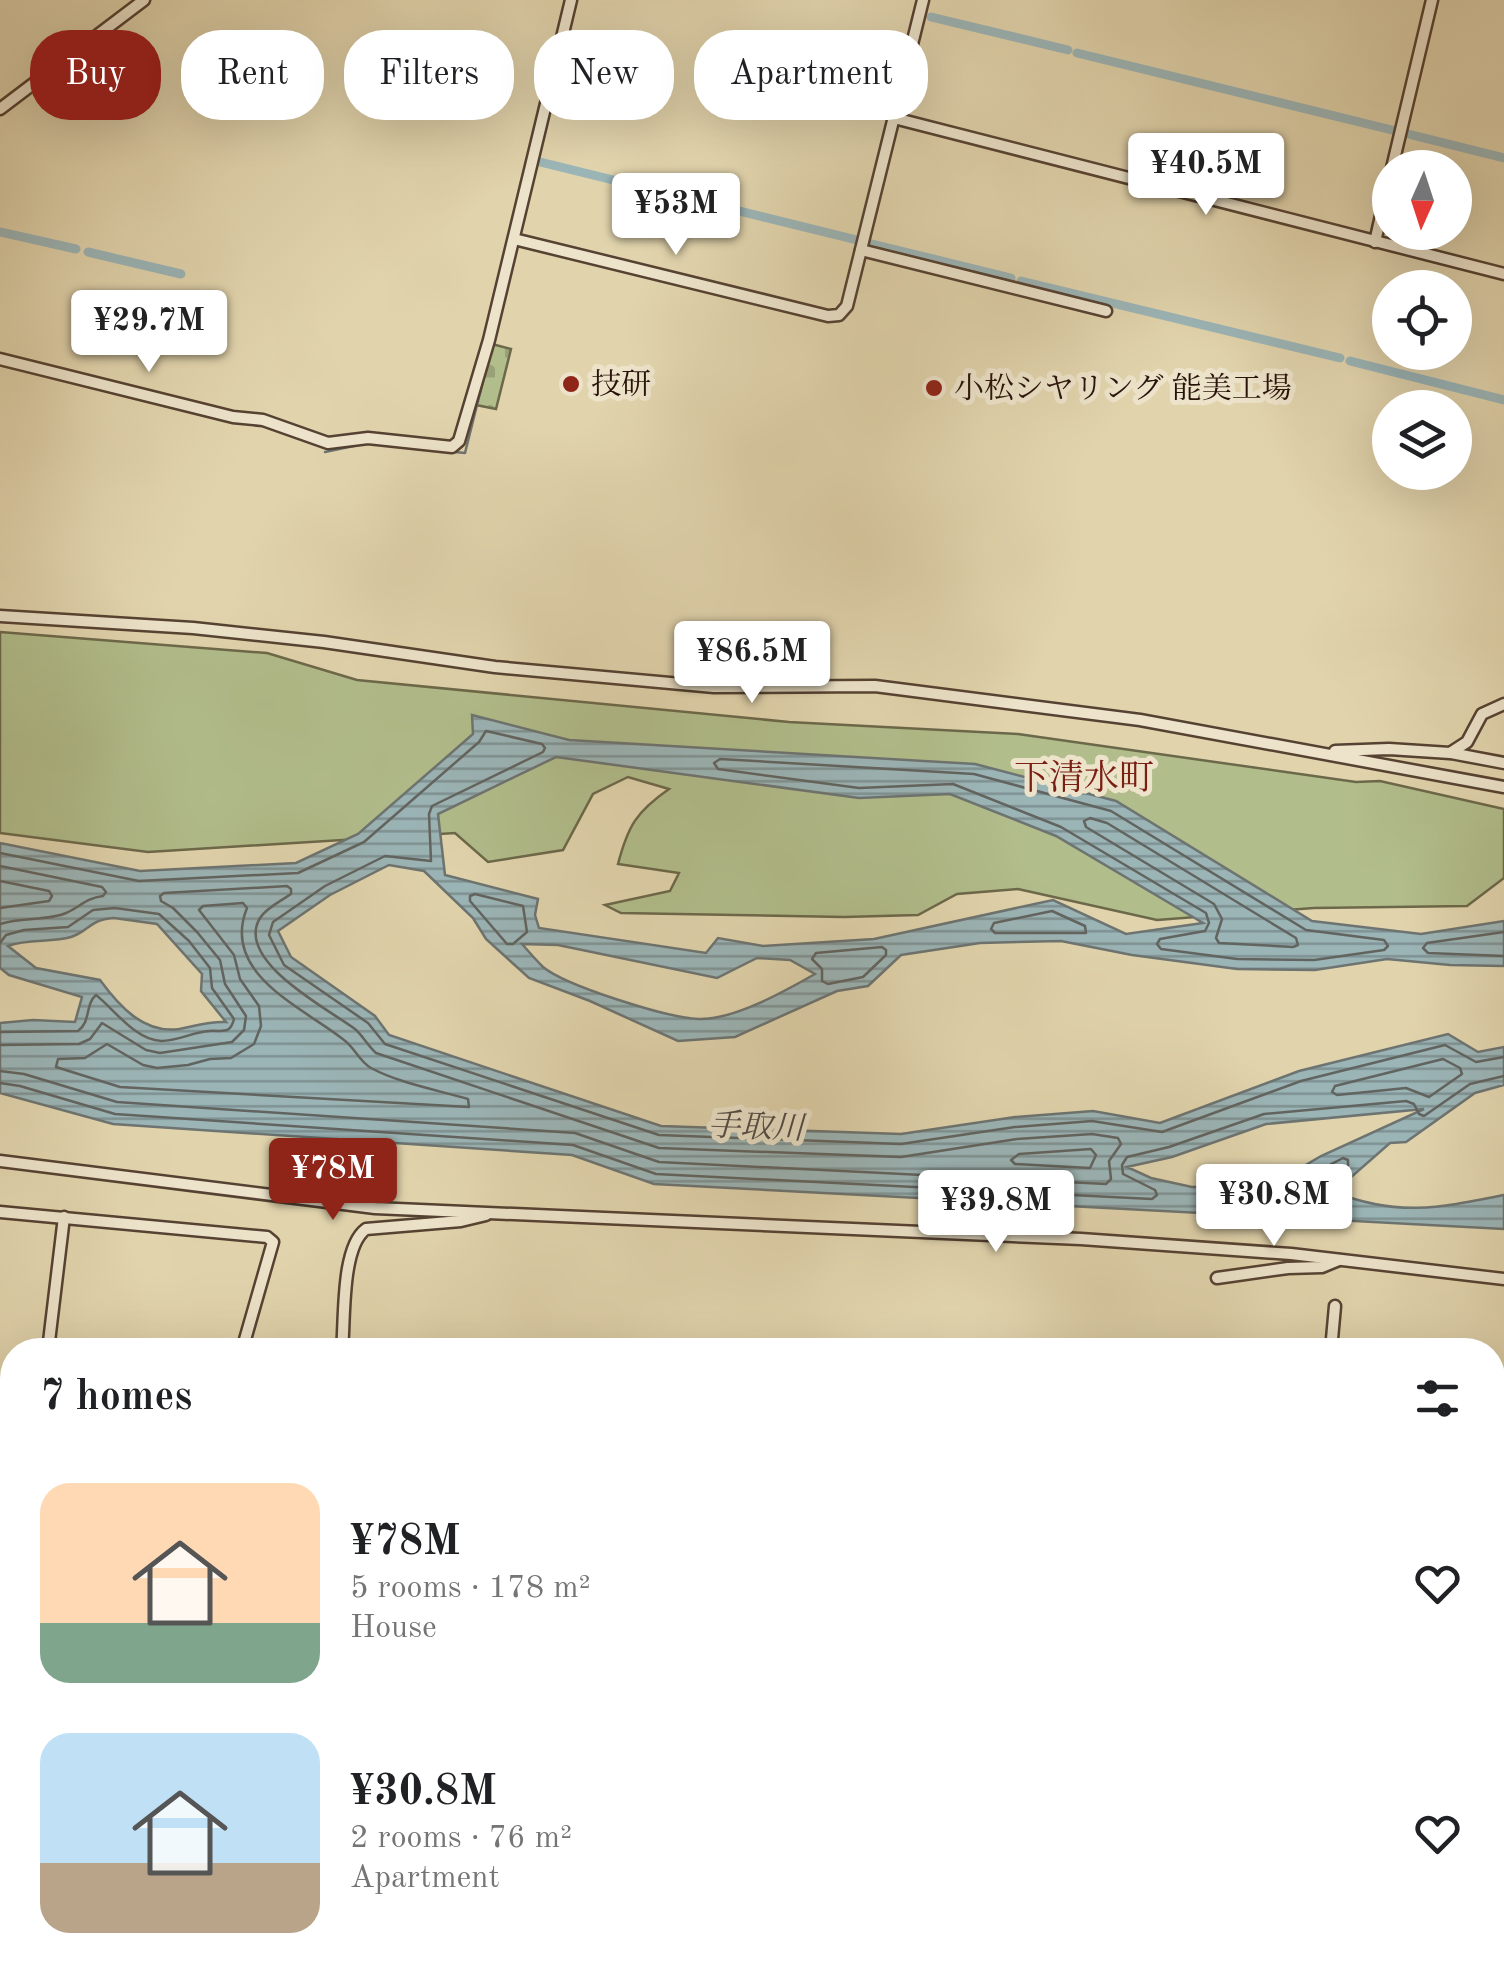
<!DOCTYPE html>
<html lang="en">
<head>
<meta charset="utf-8">
<style>
	:root { --surface:#fff; --page:#f6f6f6; --text:#202124; --muted:#757577; --accent:#8f2418 }
	body { margin:0; font-family:"Old Standard TT","Noto Serif JP",serif; background:var(--page); color:var(--text); height:100vh; display:flex; flex-direction:column; font-size:38px; white-space:nowrap }
	* { box-sizing:border-box; margin:0 }
	p { font-size:32px; color:var(--muted) }
	.icon { flex:none; width:55px; height:55px; fill:none; stroke:currentColor; stroke-width:2; stroke-linecap:round; stroke-linejoin:round }
	.map { position:relative; flex:1; overflow:hidden }
	.panel { position:absolute; left:0px; top:1338px; width:1505px; height:642px; display:flex; flex-direction:column; background:var(--surface); border-radius:40px 40px 0 0; box-shadow:0 10px 40px #0002 }
	.panel>* { flex:none }
	.hud { position:absolute; left:30px; top:30px; width:1000px; height:90px; display:flex; gap:20px }
	.needle { width:65px; rotate:183deg }
	.buttons { position:absolute; left:1372px; top:150px; display:grid; gap:20px }
	.buttons a { display:grid; place-items:center; width:100px; height:100px; border-radius:50%; background:var(--surface); box-shadow:0 10px 40px #0002; font-size:50px }
	.price { position:absolute; translate:-50% -85px; padding:0 22px; border-radius:10px; background:#fff; color:#222; font-size:32px; line-height:65px; filter:drop-shadow(0 2px 5px #0008) }
	.price::after { content:''; position:absolute; left:50%; top:60px; width:30px; height:22px; margin-left:-15px; background:inherit; clip-path:polygon(0 0,100% 0,50% 100%) }
	.price.selected { background:var(--accent); color:#fff }
	ul { padding:0; list-style:none }
	li { display:flex; align-items:center; gap:30px; height:250px; padding:0 40px }
	li span { display:grid; place-items:center; flex:none; width:280px; height:200px; border-radius:30px; color:#555 }
	li>.icon { margin-inline-start:auto }
	span .icon { width:120px; height:120px; fill:#fffc; stroke-width:1 }
	li b { font-size:42px }
	h2 { display:flex; justify-content:space-between; align-items:center; height:120px; padding:0 40px; font-size:42px }
	.pill { padding:0 35px; border-radius:40px; background:var(--surface); box-shadow:0 10px 40px #0002; font-size:35px; line-height:90px }
	.pill.selected { background:var(--accent); color:#fff }
	.map>svg:first-child { display:block }
	.grass { fill:#b1bd8b; stroke:#6c684a; stroke-width:2.5 }
	.cemetery { fill:url(#cemetery-stones); stroke:#6c684a; stroke-width:2.5 }
	.water { fill:url(#water-rules); stroke:#6d7471; stroke-width:2.5; fill-rule:evenodd }
	.lines { fill:none; stroke-linecap:round; stroke-linejoin:round }
	.shore { stroke:#626460; stroke-width:2.5 }
	.stream { stroke:#6d7471; stroke-width:2.5 }
	.canal { stroke:#9bb5b7; stroke-width:9 }
	.minor-casing { stroke:#564232; stroke-width:15 }
	.minor { stroke:#ece3ca; stroke-width:10 }
	.poi-dot { fill:#8f2418; stroke:#ece3ca; stroke-width:4 }
	.labels { text-anchor:middle; stroke-width:10; stroke-linejoin:round; paint-order:stroke }
	.poi-label { font-size:30px; fill:#281209; stroke:#ece3ca; text-anchor:start }
	.water-label { font-size:32px; font-style:italic; fill:#504b46; stroke:#ece3ca }
	.quarter-label { font-size:35px; fill:#7a1f14; stroke:#ece3ca }
</style>
</head>
<body>
<div class="map">
<svg width="1504" height="1979" viewBox="0 0 1504 1979">
	<defs>
		<pattern id="cemetery-stones" width="16" height="16" patternUnits="userSpaceOnUse" patternTransform="scale(2.5)"><rect width="16" height="16" fill="#b1bd8b"/><path d="M2 7V4a2 2 0 0 1 4 0v3zM10 15v-3a2 2 0 0 1 4 0v3z" fill="#98a177"/></pattern>
		<pattern id="water-rules" width="6" height="5" patternUnits="userSpaceOnUse" patternTransform="scale(2.5)"><rect width="6" height="5" fill="#9bb5b7"/><path d="M0 2.5h6" fill="none" stroke="#7e9293"/></pattern>
	</defs>
	<rect width="100%" height="100%" fill="#e1d4ad"/>
	<filter id="stains"><feTurbulence type="fractalNoise" baseFrequency=".002" numOctaves="4"/><feColorMatrix values="0 0 0 0 .2 0 0 0 0 .09 0 0 0 0 .02 0 0 0 .5 -.17"/></filter>
	<radialGradient id="worn" r=".72"><stop offset=".6" stop-color="#630" stop-opacity="0"/><stop offset="1" stop-color="#630" stop-opacity=".3"/></radialGradient>
	<!-- grass -->
	<path class="grass" d="M0,632L267,653L357,680L789,722L1018,734L1356,782L1380,781L1504,809V878L1467,906L1314,908L1157,920L1018,889L957,894L918,915L844,917L621,913L605,905L670,891L679,873L618,864C628,826 636,812 669,789L628,777L593,794L563,850L488,862L455,833L148,852L0,833Z"/>
	<!-- cemetery -->
	<polygon class="cemetery" points="492,344 511,349 496,409 476,405"/>
	<!-- water -->
	<path class="water" d="M472,715L569,740L975,764L1116,801L1312,921L1421,934L1504,921V966L1450,965L1387,959L1315,970L1237,969L1132,955L1061,941L980,943L901,955L868,986L837,991L735,1037L678,1041L590,1001L529,978L486,939L473,918L424,871L389,865L330,895L278,931L291,957L375,1016L389,1035L661,1126L901,1134L1015,1117L1093,1111L1160,1123L1299,1071L1448,1034L1478,1052L1504,1047V1085L1475,1093L1406,1142L1390,1143L1334,1192C1398,1217 1439,1208 1504,1195V1229L654,1184L572,1155L113,1124L0,1093V1023L33,1020L75,1022L82,997L9,975L0,968V843L140,871L296,863L358,834L473,734ZM556,757L859,798L950,794L1056,836L1203,923L1126,934L1053,900L874,939L763,946L718,938L706,953L539,928L535,915L538,899L445,875L438,814ZM114,918L157,924L202,974L201,991L226,1022C208,1021 196,1026 179,1029C144,1034 119,1006 100,980L36,968L8,946C28,938 51,943 71,937C90,931 88,920 114,918ZM522,944L558,945L717,978L757,958L790,960L815,974C785,991 734,1020 699,1019C668,1018 566,986 543,967C536,960 529,952 522,944ZM1424,1109L1321,1156L1270,1186L1192,1187L1151,1178L1127,1167L1172,1157L1266,1124Z"/>
	<g class="lines">
		<!-- shore -->
		<g class="shore">
			<polygon points="720,759 974,774 1111,811 1306,930 1384,940 1388,946 1384,950 1314,960 1237,959 1161,949 1157,944 1160,939 1205,931 1209,923 1206,913 1061,827 953,784 859,788 718,769 714,763"/>
			<polygon points="1090,818 1107,823 1296,938 1298,945 1293,947 1219,943 1216,938 1222,919 1214,904 1086,827 1084,821"/>
			<polyline points="0,853 139,881 298,873 364,842 479,742 486,731 542,744 545,748 543,752 432,806 429,814 431,861 385,856 325,886 273,922 269,935 284,965 368,1023 385,1044 659,1135 901,1144 1015,1127 1092,1121 1162,1132 1301,1081 1445,1045 1476,1062 1504,1057"/>
			<path d="M0,866L102,887L106,892L103,896C86,898 80,907 66,913C48,921 21,917 0,924"/>
			<polyline points="0,881 49,891 52,896 49,901 0,908"/>
			<polygon points="475,894 523,906 527,932 513,944 507,944 470,901 470,896"/>
			<path d="M243,903L247,908C220,974 304,1008 344,1040C355,1048 359,1061 371,1068C399,1083 437,1090 468,1099L469,1107L120,1087L56,1067L58,1059L85,1058L107,1044L143,1065L157,1068L188,1065L210,1059L231,1058L254,1044L261,1026L259,1006L240,979L234,955L199,910L203,906Z"/>
			<polygon points="1052,911 1085,926 1086,933 995,933 991,929 994,923"/>
			<polyline points="1504,932 1427,943 1423,948 1428,953 1504,956"/>
			<path d="M0,943L6,935L24,930L68,927L93,910L115,908L159,914L189,941L210,968L212,988L234,1019C230,1035 223,1030 209,1031C193,1032 178,1041 161,1041C135,1040 114,1009 96,995C85,1004 91,1022 78,1031L0,1032"/>
			<polygon points="882,947 886,950 886,955 863,977 828,984 822,981 822,969 812,959 816,953"/>
			<path d="M0,1045L79,1044L90,1039L102,1023L146,1050L160,1053L232,1042L244,1030L246,1016L225,984L220,960L197,932L173,908L161,901L160,896L164,893L287,886L291,889V894C281,901 266,908 260,918C234,961 330,1010 355,1029C363,1036 368,1046 376,1053L659,1148L901,1157L1017,1139L1092,1134L1118,1138L1121,1144L1109,1161L1111,1179L1106,1184L659,1162L575,1133L117,1102L24,1074L0,1071"/>
			<polygon points="1443,1059 1460,1068 1462,1074 1429,1097 1406,1088 1337,1095 1332,1092 1335,1086"/>
			<polyline points="0,1083 20,1086 115,1114 573,1145 656,1174 1152,1199 1157,1195 1155,1190 1123,1174 1122,1165 1127,1157 1169,1147 1264,1114 1406,1101 1414,1104 1419,1114 1424,1116 1470,1084 1504,1076"/>
			<polygon points="1091,1149 1096,1155 1090,1168 1015,1164 1011,1160 1019,1154"/>
			<polygon points="1343,1158 1348,1160 1348,1166 1326,1187 1331,1203 1329,1208 1268,1203 1270,1196"/>
		</g>
		<!-- stream -->
		<g class="stream">
			<polyline points="0,354 42,364"/>
			<polyline points="325,452 368,443"/>
			<polyline points="455,452 465,453 485,373"/>
			<polyline points="0,1592 12,1594"/>
			<polyline points="1492,1932 1504,1932"/>
			<polyline points="811,1979 822,1968"/>
		</g>
		<!-- canal -->
		<g class="canal">
			<polyline points="931,17 1068,50"/>
			<polyline points="1077,53 1396,131"/>
			<polyline points="1404,133 1504,158"/>
			<polyline points="536,161 857,240"/>
			<polyline points="0,232 76,249"/>
			<polyline points="872,244 1011,278"/>
			<polyline points="88,252 181,274"/>
			<polyline points="1021,281 1340,358"/>
			<polyline points="1350,361 1504,400"/>
		</g>
		<defs>
			<g id="minor">
				<polyline points="0,109 144,0"/>
				<polyline points="894,118 1504,274"/>
				<polyline points="1392,168 1432,0"/>
				<polyline points="514,239 828,316 839,315 847,306 923,0"/>
				<polyline points="1375,242 1390,176"/>
				<polyline points="861,250 1106,311"/>
				<polyline points="0,359 233,417 263,420 328,443 368,438 452,447 459,441 489,340 571,0"/>
				<polyline points="0,616 193,628 324,642 495,667 714,687 875,686 1140,720 1504,787"/>
				<polyline points="1335,751 1389,749 1450,753 1467,742 1482,714 1504,704"/>
				<polyline points="1451,753 1504,763"/>
				<polyline points="0,1161 375,1208 1081,1239 1291,1254 1504,1279"/>
				<polyline points="0,1212 267,1237 273,1242 242,1350"/>
				<polyline points="1217,1278 1288,1268 1322,1267 1339,1260"/>
				<polyline points="48,1350 64,1217"/>
				<path d="M342,1350C345,1319 341,1247 366,1229L461,1221L486,1215"/>
				<polyline points="1331,1350 1335,1306"/>
				<polyline points="0,1453 12,1456"/>
				<polyline points="1492,1680 1504,1681"/>
				<polyline points="0,1775 12,1712"/>
				<polyline points="0,1809 12,1812"/>
				<polyline points="0,1858 12,1861"/>
				<polyline points="0,1946 12,1961"/>
				<polyline points="18,1968 28,1979"/>
				<polyline points="170,1968 181,1979"/>
				<polyline points="187,1979 198,1968"/>
				<polyline points="248,1979 257,1968"/>
				<polyline points="343,1979 346,1968"/>
				<polyline points="737,1979 740,1968"/>
				<polyline points="978,1979 979,1968"/>
				<polyline points="1298,1979 1298,1968"/>
			</g>
		</defs>
		<!-- minor casing -->
		<use href="#minor" class="minor-casing"/>
		<!-- minor -->
		<use href="#minor" class="minor"/>
	</g>
	<!-- markers -->
	<g class="poi-dot">
		<circle cx="571" cy="384" r="10"/>
		<circle cx="934" cy="388" r="10"/>
	</g>
	<g class="labels">
		<!-- poi labels -->
		<g class="poi-label">
			<text x="591" y="394">技研</text>
			<text x="954" y="398">小松シヤリング 能美工場</text>
		</g>
		<!-- water labels -->
		<g class="water-label">
			<text transform="translate(756 1126) rotate(2)" y="11">手取川</text>
		</g>
		<!-- quarter labels -->
		<g class="quarter-label">
			<text x="1084" y="789">下清水町</text>
		</g>
	</g>
	<rect width="100%" height="100%" filter="url(#stains)"/>
	<rect width="100%" height="100%" fill="url(#worn)"/>
</svg>
<div class="buttons">
<a><svg class="needle" viewBox="-14 -14 28 28"><path d="M0-13l5 13h-10z" fill="#e53935"/><path d="M0 13l5-13h-10z" fill="#757577"/></svg></a>
<a><svg class="icon" aria-label="locate" viewBox="0 0 24 24"><circle cx="12" cy="12" r="6"/><path d="M12 2v4M12 18v4M2 12h4M18 12h4"/></svg></a>
<a><svg class="icon" aria-label="layers" viewBox="0 0 24 24"><path d="M12 4l9 5-9 5-9-5zM3 14l9 5 9-5"/></svg></a>
</div>
<b class="price" style="left:1206px;top:218px">¥40.5M</b>
<b class="price" style="left:676px;top:258px">¥53M</b>
<b class="price" style="left:149px;top:375px">¥29.7M</b>
<b class="price" style="left:752px;top:706px">¥86.5M</b>
<b class="price selected" style="left:333px;top:1223px">¥78M</b>
<b class="price" style="left:1274px;top:1249px">¥30.8M</b>
<b class="price" style="left:996px;top:1255px">¥39.8M</b>
<div class="hud">
<a class="pill selected">Buy</a>
<a class="pill">Rent</a>
<a class="pill">Filters</a>
<a class="pill">New</a>
<a class="pill">Apartment</a>
</div>
<section class="panel">
<h2>7 homes<svg class="icon" aria-label="filters" viewBox="0 0 24 24"><path d="M4 7h16M4 17h16"/><circle cx="9" cy="7" r="2"/><circle cx="15" cy="17" r="2"/></svg></h2>
<ul>
<li><span style="background:linear-gradient(#ffd9b3 70%,#7fa58c 0)"><svg class="icon" aria-label="home" viewBox="0 0 24 24"><path d="M3 11l9-7 9 7M6 9v11h12V9"/></svg></span><div><b>¥78M</b><p>5 rooms · 178 m²</p><p>House</p></div><svg class="icon" aria-label="heart" viewBox="0 0 24 24"><path d="M12 20l-8-8c-3-5 5-10 8-4 3-6 11-1 8 4z"/></svg></li>
<li><span style="background:linear-gradient(#bfe0f5 65%,#b9a48a 0)"><svg class="icon" aria-label="home" viewBox="0 0 24 24"><path d="M3 11l9-7 9 7M6 9v11h12V9"/></svg></span><div><b>¥30.8M</b><p>2 rooms · 76 m²</p><p>Apartment</p></div><svg class="icon" aria-label="heart" viewBox="0 0 24 24"><path d="M12 20l-8-8c-3-5 5-10 8-4 3-6 11-1 8 4z"/></svg></li>
</ul>
</section>
</div>
</body>
</html>
